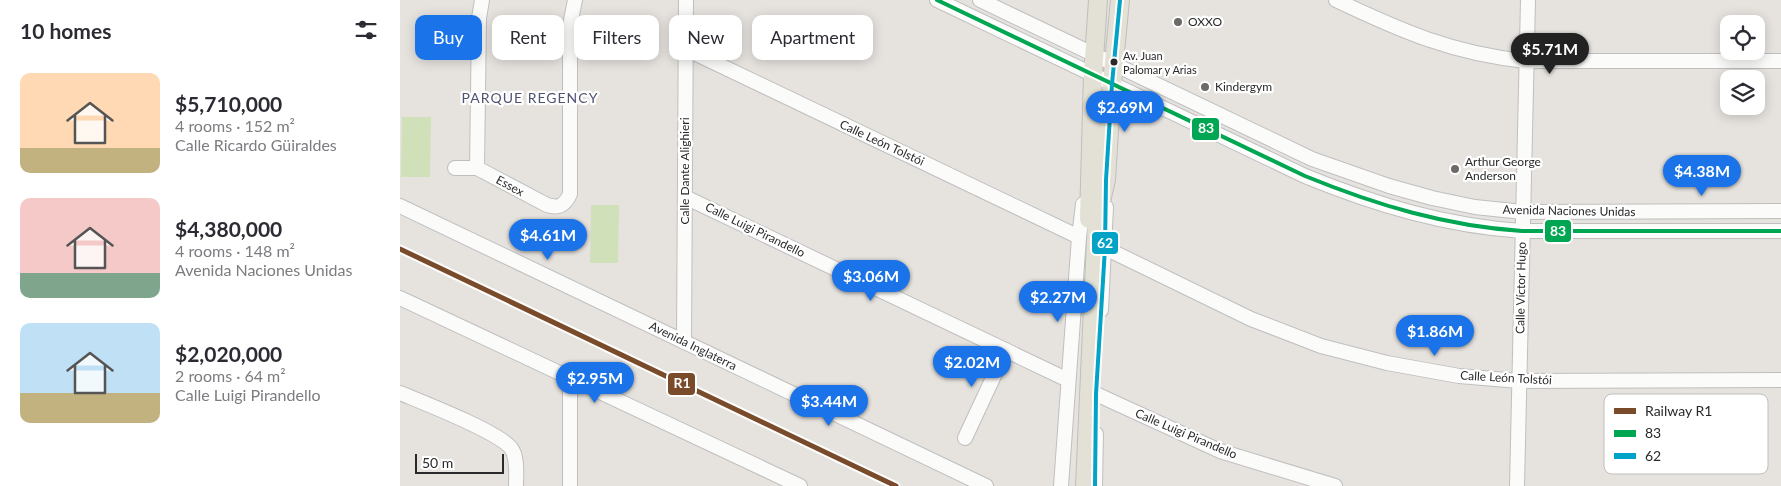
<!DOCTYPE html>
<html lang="en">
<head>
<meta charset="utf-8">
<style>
	:root { --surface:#fff; --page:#f7f7f7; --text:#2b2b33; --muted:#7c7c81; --accent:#1a73e8 }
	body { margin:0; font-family:Lato,sans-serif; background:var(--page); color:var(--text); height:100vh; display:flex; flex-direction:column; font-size:19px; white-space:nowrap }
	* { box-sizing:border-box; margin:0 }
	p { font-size:16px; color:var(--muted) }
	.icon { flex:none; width:28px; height:28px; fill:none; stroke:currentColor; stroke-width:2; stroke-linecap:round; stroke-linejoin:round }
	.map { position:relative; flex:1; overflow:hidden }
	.side { display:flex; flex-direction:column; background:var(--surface); width:400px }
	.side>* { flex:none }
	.top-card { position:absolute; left:15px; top:15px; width:475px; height:45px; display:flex; gap:10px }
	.tools { position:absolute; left:1320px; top:15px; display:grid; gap:10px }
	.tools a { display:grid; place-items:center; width:45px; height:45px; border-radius:10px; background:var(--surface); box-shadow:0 2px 12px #0003; font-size:25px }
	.scale { position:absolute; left:15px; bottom:12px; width:89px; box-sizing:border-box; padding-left:5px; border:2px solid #292929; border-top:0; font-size:14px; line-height:18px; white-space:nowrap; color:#292929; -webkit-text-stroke:4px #fff; paint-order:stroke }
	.price { position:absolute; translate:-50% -42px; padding:0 11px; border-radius:18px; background:var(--accent); color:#fff; font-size:16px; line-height:32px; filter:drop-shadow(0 1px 2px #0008) }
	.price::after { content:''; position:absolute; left:50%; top:30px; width:15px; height:11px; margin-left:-8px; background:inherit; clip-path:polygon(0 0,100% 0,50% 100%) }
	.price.current { background:#222; color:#fff }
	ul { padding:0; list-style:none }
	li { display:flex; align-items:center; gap:15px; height:125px; padding:0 20px }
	li span { display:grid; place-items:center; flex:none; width:140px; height:100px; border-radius:10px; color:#555 }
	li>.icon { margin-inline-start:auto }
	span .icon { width:60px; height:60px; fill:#fffc; stroke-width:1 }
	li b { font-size:21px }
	h2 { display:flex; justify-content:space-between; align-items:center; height:60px; padding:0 20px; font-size:21px }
	.tag { padding:0 18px; border-radius:10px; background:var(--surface); box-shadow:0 2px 12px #0003; font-size:18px; line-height:45px }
	.tag.current { background:var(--accent); color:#fff }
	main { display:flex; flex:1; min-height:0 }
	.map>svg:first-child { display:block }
	.pitch { fill:#d0e1ba }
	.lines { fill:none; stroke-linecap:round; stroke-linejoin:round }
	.minor-casing { stroke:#c0bfc0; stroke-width:16 }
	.major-casing { stroke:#bfbebd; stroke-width:20 }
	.minor { stroke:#fbfbfa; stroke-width:14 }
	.major { stroke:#e3e1d5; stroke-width:18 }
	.bus-1-casing { stroke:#fff; stroke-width:8 }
	.bus-2-casing { stroke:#fff; stroke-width:8 }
	.bus-1 { stroke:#00a651; stroke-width:4 }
	.bus-2 { stroke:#02a3c6; stroke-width:4 }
	.rail-1-casing { stroke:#fff; stroke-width:9 }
	.rail-1 { stroke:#7a4b2a; stroke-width:5 }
	.poi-dot { fill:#6b6a69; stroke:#fff; stroke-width:2 }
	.bus-dot { fill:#292929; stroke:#fff; stroke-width:2 }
	.labels { text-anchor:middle; stroke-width:4.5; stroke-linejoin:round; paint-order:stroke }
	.bus-label { font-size:11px; fill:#292929; stroke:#fff; text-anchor:start }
	.poi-label { font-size:12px; fill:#292929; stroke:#fff; text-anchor:start }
	.street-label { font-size:12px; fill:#292929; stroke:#fff }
	.neighbourhood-label { font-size:14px; letter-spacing:1px; fill:#4f5373; stroke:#fff }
	.key { fill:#fff; stroke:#bfbfbf; stroke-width:1 }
	.key-label { font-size:14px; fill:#292929 }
	.line-badge { stroke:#fff; stroke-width:2 }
	.badge-label { font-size:14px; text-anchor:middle; font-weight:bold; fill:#fff }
</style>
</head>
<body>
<main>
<section class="side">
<h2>10 homes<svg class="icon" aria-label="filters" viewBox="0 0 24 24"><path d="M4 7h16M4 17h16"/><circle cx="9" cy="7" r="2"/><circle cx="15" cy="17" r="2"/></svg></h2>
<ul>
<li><span style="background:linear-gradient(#ffd9b3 75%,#c2b280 0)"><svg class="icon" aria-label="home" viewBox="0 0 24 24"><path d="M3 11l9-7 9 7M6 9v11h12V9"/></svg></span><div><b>$5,710,000</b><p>4 rooms · 152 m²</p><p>Calle Ricardo Güiraldes</p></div></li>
<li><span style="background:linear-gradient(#f6c9c9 75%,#7fa58c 0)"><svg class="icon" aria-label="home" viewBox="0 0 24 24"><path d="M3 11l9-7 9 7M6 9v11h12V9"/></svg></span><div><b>$4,380,000</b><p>4 rooms · 148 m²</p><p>Avenida Naciones Unidas</p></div></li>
<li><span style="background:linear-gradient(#bfe0f5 70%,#c2b280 0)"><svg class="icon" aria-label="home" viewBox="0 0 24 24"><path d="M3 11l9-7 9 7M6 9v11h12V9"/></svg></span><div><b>$2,020,000</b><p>2 rooms · 64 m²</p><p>Calle Luigi Pirandello</p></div></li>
</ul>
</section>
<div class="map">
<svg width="1381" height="486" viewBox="0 0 1381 486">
	<rect width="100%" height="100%" fill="#e6e3df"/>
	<!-- pitch -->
	<g class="pitch">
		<polygon points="2,117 31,117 30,177 1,177"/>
		<polygon points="191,205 219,205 218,263 190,263"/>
	</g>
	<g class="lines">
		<defs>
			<g id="minor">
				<path d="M537,0L905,176C976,205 1046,226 1122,231H1381"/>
				<polyline points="580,0 912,159 989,186 1032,198 1075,207 1123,212 1381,211"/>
				<path d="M936,0C1001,31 1054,54 1126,61H1381"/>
				<polyline points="286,49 679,237"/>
				<path d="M55,168H77L147,205C159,209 165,205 170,194V25L175,0"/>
				<polyline points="77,168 79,18 82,0"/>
				<polyline points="285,197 668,380"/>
				<polyline points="0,206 586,486"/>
				<polyline points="705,248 851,319 921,346 987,363 1059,376 1119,381 1381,380"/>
				<polyline points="0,298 400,486"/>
				<polyline points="701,310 706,207"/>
				<polyline points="284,342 286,0"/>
				<path d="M0,393C24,403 97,431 111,448C118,457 116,475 116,486"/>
				<polyline points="696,394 820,451 935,486"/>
				<polyline points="565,438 606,350"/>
				<polyline points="170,486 170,376"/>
				<polyline points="661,486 679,237 683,204"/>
				<polyline points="695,486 696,434"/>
				<polyline points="1117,486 1128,0"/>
			</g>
			<g id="major">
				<polyline points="689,219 693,74 698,0"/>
				<polyline points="685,486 697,218 706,180 712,84 720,0"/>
			</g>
		</defs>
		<!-- minor casing -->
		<use href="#minor" class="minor-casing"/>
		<!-- major casing -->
		<use href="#major" class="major-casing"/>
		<!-- minor -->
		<use href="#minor" class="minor"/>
		<!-- major -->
		<use href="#major" class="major"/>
		<defs>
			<path id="bus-1" d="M537,0L905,176C976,205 1046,226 1122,231H1381"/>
			<polyline id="bus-2" points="695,486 696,394 705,248 706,180 712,84 720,0"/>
		</defs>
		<!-- bus-1 casing -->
		<use href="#bus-1" class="bus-1-casing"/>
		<!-- bus-2 casing -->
		<use href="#bus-2" class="bus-2-casing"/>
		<!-- bus-1 -->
		<use href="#bus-1" class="bus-1"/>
		<!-- bus-2 -->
		<use href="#bus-2" class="bus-2"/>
		<defs>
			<polyline id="rail-1" points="0,249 496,486"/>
		</defs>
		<!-- rail-1 casing -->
		<use href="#rail-1" class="rail-1-casing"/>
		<!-- rail-1 -->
		<use href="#rail-1" class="rail-1"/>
	</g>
	<!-- markers -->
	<g class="poi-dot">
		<circle cx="778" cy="22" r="5"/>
		<circle cx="805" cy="87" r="5"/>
		<circle cx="1055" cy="169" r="5"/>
	</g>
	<circle class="bus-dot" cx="714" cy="62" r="4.5"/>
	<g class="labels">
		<!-- bus labels -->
		<g class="bus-label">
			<text x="723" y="60">Av. Juan<tspan x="723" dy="14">Palomar y Arias</tspan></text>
		</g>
		<!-- poi labels -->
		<g class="poi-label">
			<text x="788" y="26">OXXO</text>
			<text x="815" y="91">Kindergym</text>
			<text x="1065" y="166">Arthur George<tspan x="1065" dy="14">Anderson</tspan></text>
		</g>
		<!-- street labels -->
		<g class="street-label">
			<text transform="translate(482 143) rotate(25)" y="4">Calle León Tolstói</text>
			<text transform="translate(285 171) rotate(-90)" y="4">Calle Dante Alighieri</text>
			<text transform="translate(110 186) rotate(28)" y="4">Essex</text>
			<text transform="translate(1169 211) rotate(1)" y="4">Avenida Naciones Unidas</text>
			<text transform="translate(355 230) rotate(26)" y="4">Calle Luigi Pirandello</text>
			<text transform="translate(1121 288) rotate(-89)" y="4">Calle Víctor Hugo</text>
			<text transform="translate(293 346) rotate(26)" y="4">Avenida Inglaterra</text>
			<text transform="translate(1106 378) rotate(3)" y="4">Calle León Tolstói</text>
			<text transform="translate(786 434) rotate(23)" y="4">Calle Luigi Pirandello</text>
		</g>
		<!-- neighbourhood labels -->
		<g class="neighbourhood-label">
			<text x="130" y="103">PARQUE REGENCY</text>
		</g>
	</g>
	<!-- legend -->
	<rect x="1204" y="394" width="164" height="80" rx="8" class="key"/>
	<rect x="1214" y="408" width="22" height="6" fill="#7a4b2a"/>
	<rect x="1214" y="430" width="22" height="7" fill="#00a651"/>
	<rect x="1214" y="453" width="22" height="6" fill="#02a3c6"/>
	<g class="key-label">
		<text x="1245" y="416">Railway R1</text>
		<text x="1245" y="438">83</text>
		<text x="1245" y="461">62</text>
	</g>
	<g class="line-badge">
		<rect x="791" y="117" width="29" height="24" rx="5" fill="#00a651"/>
		<rect x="1144" y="219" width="28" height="24" rx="5" fill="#00a651"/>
		<rect x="691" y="231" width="28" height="24" rx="5" fill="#02a3c6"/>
		<rect x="267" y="372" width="29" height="24" rx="5" fill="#7a4b2a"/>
	</g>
	<g class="badge-label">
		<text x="806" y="133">83</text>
		<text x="1158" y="236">83</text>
		<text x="705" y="248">62</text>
		<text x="282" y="388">R1</text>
	</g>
</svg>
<div class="tools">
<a><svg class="icon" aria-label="locate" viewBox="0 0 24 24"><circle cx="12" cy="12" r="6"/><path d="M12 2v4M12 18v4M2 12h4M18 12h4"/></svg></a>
<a><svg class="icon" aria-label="layers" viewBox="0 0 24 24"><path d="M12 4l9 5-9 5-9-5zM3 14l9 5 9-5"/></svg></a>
</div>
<div class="scale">50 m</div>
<b class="price current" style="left:1150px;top:75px">$5.71M</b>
<b class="price" style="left:725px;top:133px">$2.69M</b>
<b class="price" style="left:1302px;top:197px">$4.38M</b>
<b class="price" style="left:148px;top:261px">$4.61M</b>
<b class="price" style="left:471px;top:302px">$3.06M</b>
<b class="price" style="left:658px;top:323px">$2.27M</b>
<b class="price" style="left:1035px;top:357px">$1.86M</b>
<b class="price" style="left:572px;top:388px">$2.02M</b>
<b class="price" style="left:195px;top:404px">$2.95M</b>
<b class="price" style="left:429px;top:427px">$3.44M</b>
<div class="top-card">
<a class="tag current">Buy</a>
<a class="tag">Rent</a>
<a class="tag">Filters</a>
<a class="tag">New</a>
<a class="tag">Apartment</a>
</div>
</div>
</main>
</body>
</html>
